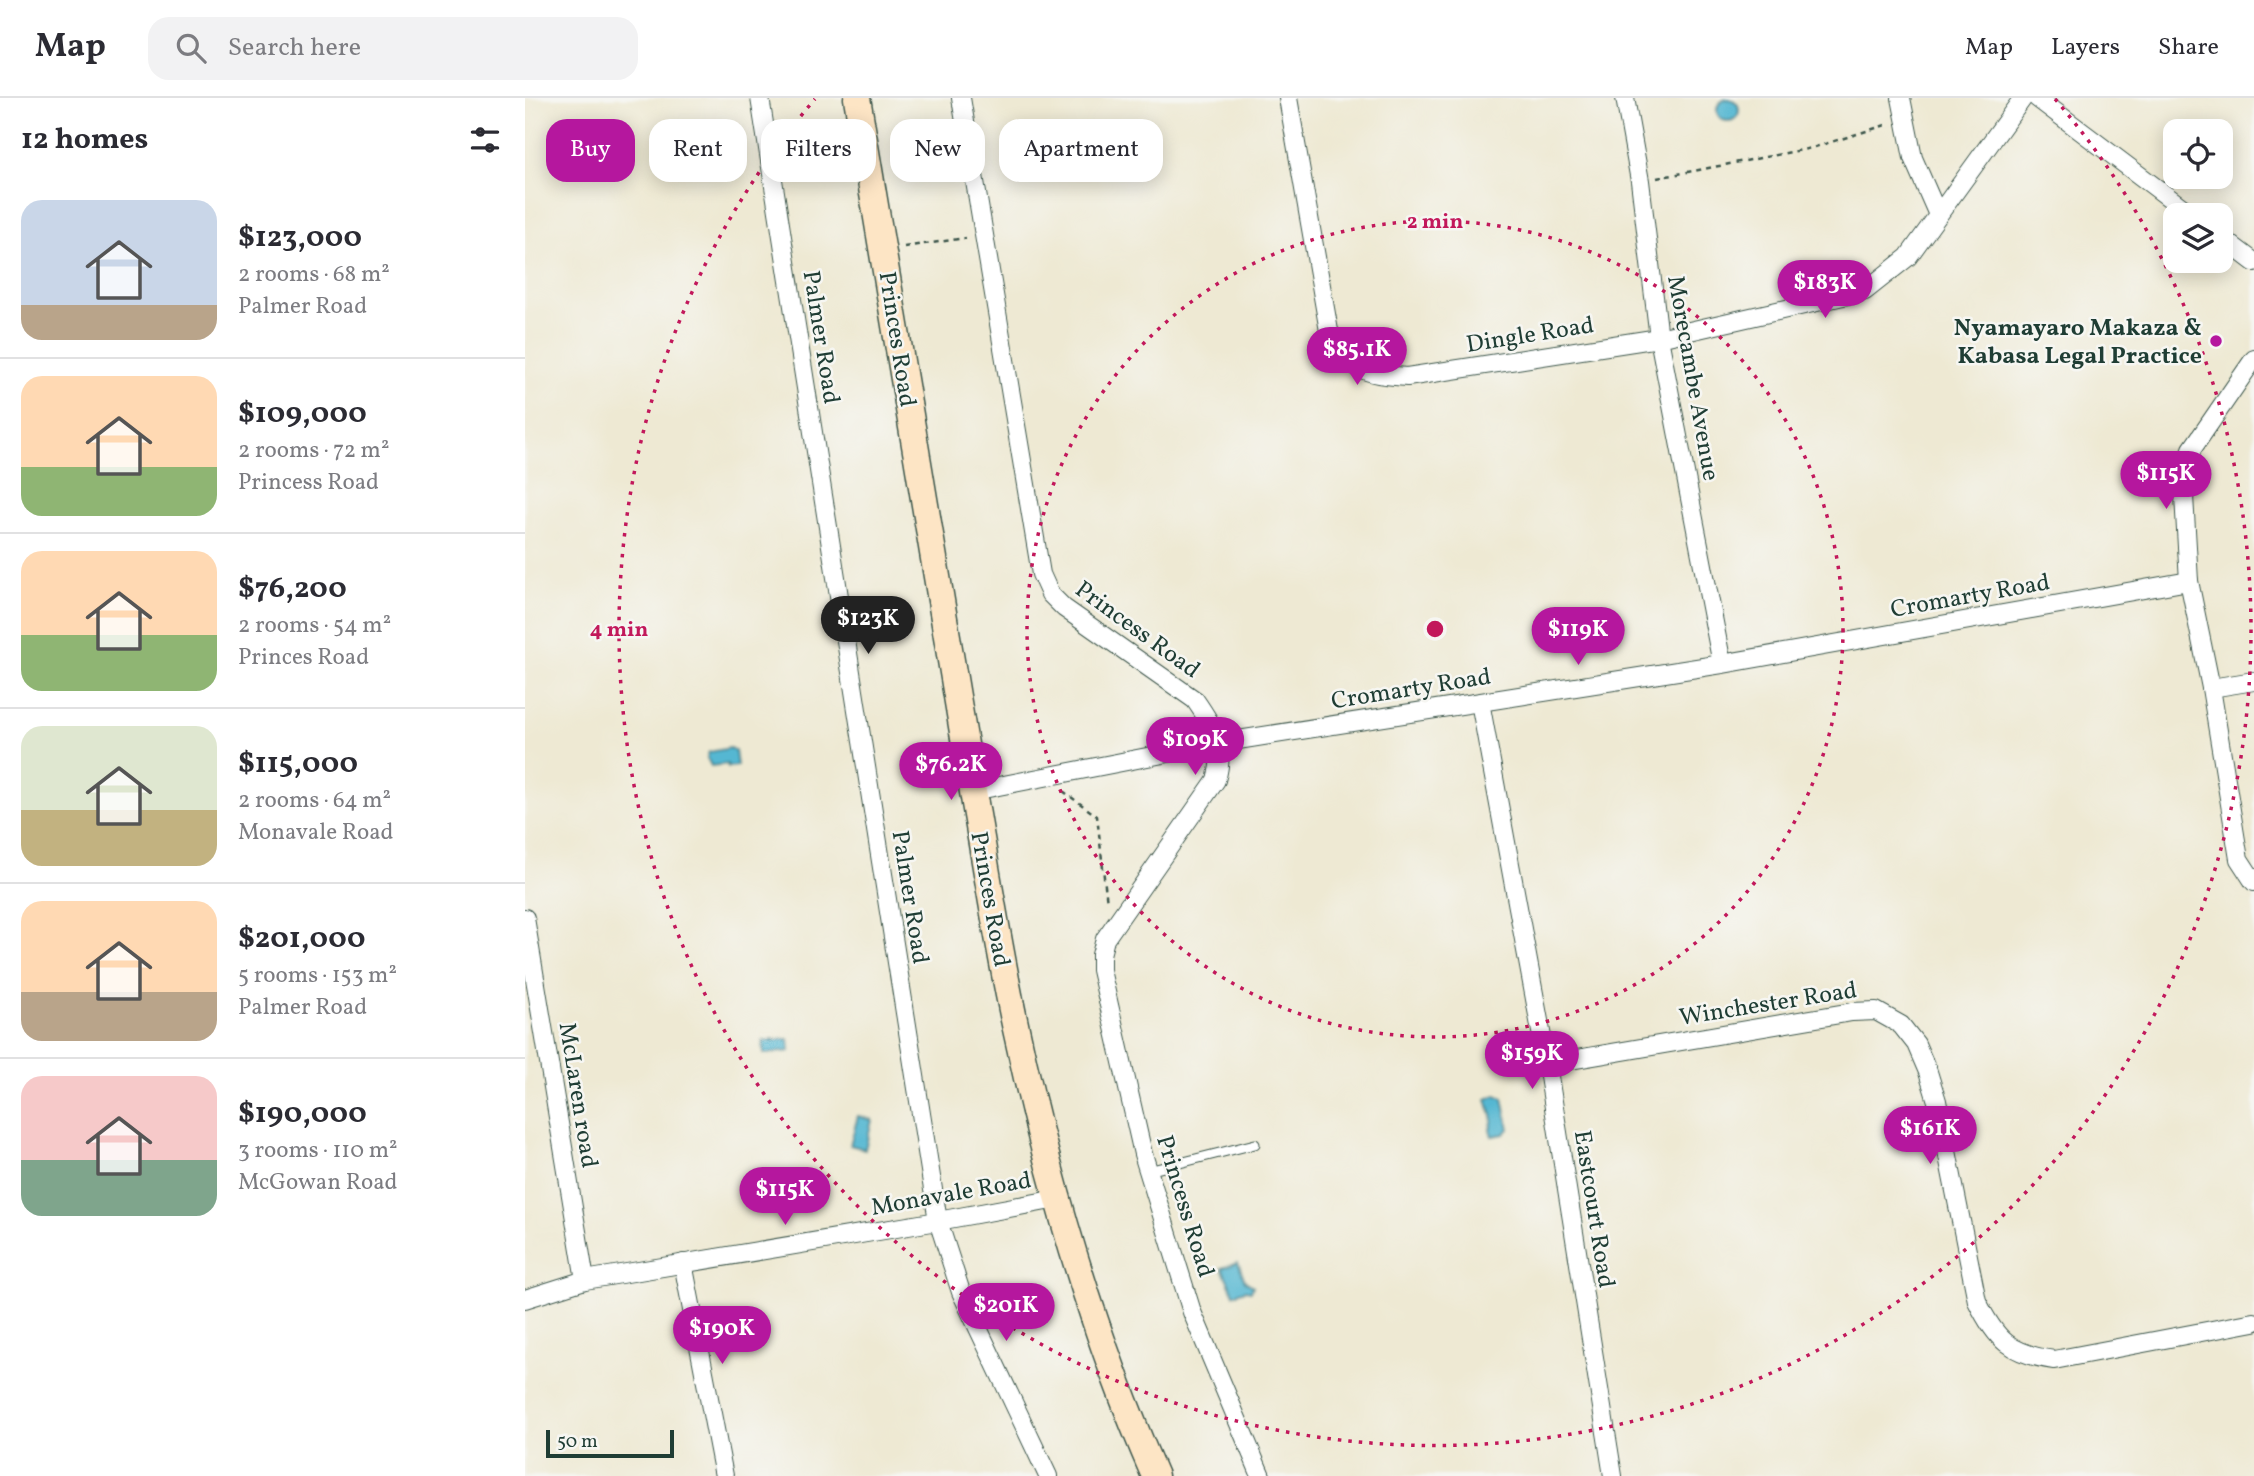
<!DOCTYPE html>
<html lang="en">
<head>
<meta charset="utf-8">
<style>
	:root { --surface:#fff; --page:#f2f2f3; --text:#2b2b33; --muted:#7c7c81; --line:#e1e1e2; --accent:#b5179e }
	body { margin:0; font-family:Vollkorn,serif; background:var(--page); color:var(--text); height:100vh; display:flex; flex-direction:column; font-size:26px; white-space:nowrap }
	* { box-sizing:border-box; margin:0 }
	p { font-size:23px; color:var(--muted) }
	.icon { flex:none; width:38px; height:38px; fill:none; stroke:currentColor; stroke-width:2; stroke-linecap:round; stroke-linejoin:round }
	.map { position:relative; flex:1; overflow:hidden }
	.details { display:flex; flex-direction:column; background:var(--surface); width:525px }
	.details>* { flex:none }
	.guide { position:absolute; left:21px; top:21px; width:665px; height:63px; display:flex; gap:14px }
	.buttons { position:absolute; left:1638px; top:21px; display:grid; gap:14px }
	.buttons a { display:grid; place-items:center; width:70px; height:70px; border-radius:14px; background:var(--surface); box-shadow:0 4px 18px #0003; font-size:35px }
	.scale { position:absolute; left:21px; bottom:18px; width:128px; box-sizing:border-box; padding-left:7px; border:4px solid #1f3d34; border-top:0; font-size:19px; line-height:24px; white-space:nowrap; color:#1f3d34; -webkit-text-stroke:5px #f6f6f2; paint-order:stroke }
	.price { position:absolute; translate:-50% -60px; padding:0 16px; border-radius:24px; background:var(--accent); color:#fff; font-size:23px; line-height:46px; filter:drop-shadow(0 2px 4px #0008) }
	.price::after { content:''; position:absolute; left:50%; top:42px; width:21px; height:16px; margin-left:-10px; background:inherit; clip-path:polygon(0 0,100% 0,50% 100%) }
	.price.active { background:#222; color:#fff }
	ul { padding:0; list-style:none }
	li { display:flex; align-items:center; gap:21px; height:175px; padding:0 21px }
	li+li { border-top:2px solid var(--line) }
	li span { display:grid; place-items:center; flex:none; width:196px; height:140px; border-radius:21px; color:#555 }
	li>.icon { margin-inline-start:auto }
	span .icon { width:84px; height:84px; fill:#fffc; stroke-width:1 }
	li b { font-size:30px }
	h2 { display:flex; justify-content:space-between; align-items:center; height:84px; padding:0 21px; font-size:30px }
	.pill { padding:0 24px; border-radius:21px; background:var(--surface); box-shadow:0 4px 18px #0003; font-size:24px; line-height:63px }
	.pill.active { background:var(--accent); color:#fff }
	header { display:flex; align-items:center; gap:42px; box-sizing:border-box; height:98px; padding:0 35px; background:var(--surface); border-bottom:2px solid var(--line) }
	header strong { font-size:33px }
	nav { display:flex; gap:38px; margin-inline-start:auto; font-size:24px }
	.search { width:490px; height:63px; background:var(--page); display:flex; align-items:center; gap:18px; box-sizing:border-box; padding:0 24px; border-radius:21px; color:var(--muted); font-size:26px }
	main { display:flex; flex:1; min-height:0 }
	.map>svg:first-child { display:block }
	.water { fill:#54b7d2; stroke:#3a7a83; stroke-width:2 }
	.lines { fill:none; stroke-linecap:round; stroke-linejoin:round }
	.lane-casing { stroke:#3e574c; stroke-width:11 }
	.street-casing { stroke:#3e574c; stroke-width:20 }
	.secondary-casing { stroke:#3e574c; stroke-width:29 }
	.path { stroke:#3e574c; stroke-width:2.5; stroke-dasharray:5 5; stroke-linecap:butt }
	.lane { stroke:#fff; stroke-width:9 }
	.street { stroke:#fff; stroke-width:18 }
	.secondary { stroke:#fde5c5; stroke-width:26 }
	.ring { fill:none; stroke:#c2185b; stroke-width:3.5; stroke-dasharray:3.5 7 }
	.poi-dot { fill:#b5179e; stroke:#f6f6f2; stroke-width:2.5 }
	.labels { text-anchor:middle; stroke-width:5; stroke-linejoin:round; paint-order:stroke }
	.poi-label { font-size:24px; font-weight:bold; fill:#1f3d34; stroke:#f6f6f2; text-anchor:end }
	.street-label { font-size:24px; fill:#1f3d34; stroke:#f6f6f2 }
	.centre { fill:#c2185b; stroke:#f6f6f2; stroke-width:3.5 }
	.ring-label { font-size:21px; text-anchor:middle; font-weight:bold; fill:#c2185b; stroke:#f6f6f2; stroke-width:5; stroke-linejoin:round; paint-order:stroke }
</style>
</head>
<body>
<header>
<strong>Map</strong>
<div class="search"><svg class="icon" aria-label="search" viewBox="0 0 24 24"><circle cx="10" cy="10" r="6"/><path d="M15 15l6 6"/></svg>Search here</div>
<nav><a>Map</a><a>Layers</a><a>Share</a></nav>
</header>
<main>
<section class="details">
<h2>12 homes<svg class="icon" aria-label="filters" viewBox="0 0 24 24"><path d="M4 7h16M4 17h16"/><circle cx="9" cy="7" r="2"/><circle cx="15" cy="17" r="2"/></svg></h2>
<ul>
<li><span style="background:linear-gradient(#c9d6e8 75%,#b9a48a 0)"><svg class="icon" aria-label="home" viewBox="0 0 24 24"><path d="M3 11l9-7 9 7M6 9v11h12V9"/></svg></span><div><b>$123,000</b><p>2 rooms · 68 m²</p><p>Palmer Road</p></div></li>
<li><span style="background:linear-gradient(#ffd9b3 65%,#8fb573 0)"><svg class="icon" aria-label="home" viewBox="0 0 24 24"><path d="M3 11l9-7 9 7M6 9v11h12V9"/></svg></span><div><b>$109,000</b><p>2 rooms · 72 m²</p><p>Princess Road</p></div></li>
<li><span style="background:linear-gradient(#ffd9b3 60%,#8fb573 0)"><svg class="icon" aria-label="home" viewBox="0 0 24 24"><path d="M3 11l9-7 9 7M6 9v11h12V9"/></svg></span><div><b>$76,200</b><p>2 rooms · 54 m²</p><p>Princes Road</p></div></li>
<li><span style="background:linear-gradient(#dfe7d0 60%,#c2b280 0)"><svg class="icon" aria-label="home" viewBox="0 0 24 24"><path d="M3 11l9-7 9 7M6 9v11h12V9"/></svg></span><div><b>$115,000</b><p>2 rooms · 64 m²</p><p>Monavale Road</p></div></li>
<li><span style="background:linear-gradient(#ffd9b3 65%,#b9a48a 0)"><svg class="icon" aria-label="home" viewBox="0 0 24 24"><path d="M3 11l9-7 9 7M6 9v11h12V9"/></svg></span><div><b>$201,000</b><p>5 rooms · 153 m²</p><p>Palmer Road</p></div></li>
<li><span style="background:linear-gradient(#f6c9c9 60%,#7fa58c 0)"><svg class="icon" aria-label="home" viewBox="0 0 24 24"><path d="M3 11l9-7 9 7M6 9v11h12V9"/></svg></span><div><b>$190,000</b><p>3 rooms · 110 m²</p><p>McGowan Road</p></div></li>
</ul>
</section>
<div class="map">
<svg width="1729" height="1378" viewBox="0 0 1729 1378">
	<rect width="100%" height="100%" fill="#f6f6f2"/>
	<filter id="ink" filterUnits="userSpaceOnUse"><feTurbulence type="fractalNoise" baseFrequency=".0143" numOctaves="2"/><feDisplacementMap in="SourceGraphic" scale="14" xChannelSelector="R" yChannelSelector="G"/><feConvolveMatrix kernelMatrix="1 2 1 2 8 2 1 2 1" color-interpolation-filters="sRGB"/></filter>
	<filter id="wash" filterUnits="userSpaceOnUse"><feTurbulence type="fractalNoise" baseFrequency=".00686" numOctaves="4" result="noise"/><feDisplacementMap in="SourceGraphic" scale="28" xChannelSelector="R" yChannelSelector="G"/><feGaussianBlur stdDeviation="1.57" result="paint"/><feColorMatrix in="noise" values="0 0 0 0 0 0 0 0 0 0 0 0 0 0 0 0 0 1.4 0 .05"/><feComposite in="paint" operator="in"/></filter>
	<g filter="url(#wash)">
		<rect width="100%" height="100%" fill="#eee9d3"/>
		<!-- water -->
		<g class="water">
			<circle cx="1203" cy="12" r="11"/>
			<polygon points="205,650 210,653 212,668 203,669 202,666 186,668 182,660 184,654"/>
			<polygon points="264,941 265,953 239,956 238,943"/>
			<polygon points="971,997 978,1000 984,1031 979,1036 967,1038 965,1031 968,1021 962,1001"/>
			<polygon points="333,1018 347,1022 340,1051 325,1047"/>
			<polygon points="713,1164 720,1183 728,1188 726,1193 720,1192 709,1196 697,1170"/>
		</g>
	</g>
	<g filter="url(#ink)">
		<g class="lines">
			<defs>
				<polyline id="lane" points="623,1073 730,1046"/>
				<g id="street">
					<polyline points="235,0 413,1123 436,1194 523,1378"/>
					<path d="M436,0L516,476L525,496L539,510L670,602C689,629 701,649 691,682L580,841L576,857V872L618,1056L667,1214L736,1378"/>
					<path d="M763,0L804,233C828,273 836,276 882,279L1134,240L1340,193L1383,159L1498,0"/>
					<polyline points="1100,0 1115,83 1134,240 1197,566"/>
					<polyline points="1376,0 1388,60 1413,117"/>
					<polyline points="1512,0 1667,117"/>
					<polyline points="1696,139 1729,164"/>
					<polyline points="1729,261 1667,351 1658,381 1664,483 1686,590 1714,761 1729,784"/>
					<polyline points="1686,590 1729,583"/>
					<polyline points="955,604 1022,966 1088,1378"/>
					<polyline points="448,693 694,645 1197,566 1664,483"/>
					<polyline points="0,820 60,1182"/>
					<path d="M1022,966L1327,914L1351,913L1376,927L1391,946L1403,974L1412,1003L1452,1203C1471,1242 1485,1256 1529,1262L1729,1224"/>
					<polyline points="158,1165 199,1378"/>
					<polyline points="0,1201 60,1182 413,1123 532,1101"/>
				</g>
				<path id="secondary" d="M332,0C372,231 408,463 448,694C462,773 474,853 491,931C524,1084 567,1235 630,1378"/>
			</defs>
			<!-- lane casing -->
			<use href="#lane" class="lane-casing"/>
			<!-- street casing -->
			<use href="#street" class="street-casing"/>
			<!-- secondary casing -->
			<use href="#secondary" class="secondary-casing"/>
			<!-- path -->
			<g class="path">
				<polyline points="1132,80 1287,50 1364,26"/>
				<polyline points="379,149 441,140"/>
				<polyline points="538,693 572,718 582,805"/>
			</g>
			<!-- lane -->
			<use href="#lane" class="lane"/>
			<!-- street -->
			<use href="#street" class="street"/>
			<!-- secondary -->
			<use href="#secondary" class="secondary"/>
		</g>
	</g>
	<!-- distance rings -->
	<g class="ring">
		<circle cx="910" cy="531" r="408"/>
		<path d="M1530 1A816 816 0 1 1 290 1"/>
	</g>
	<!-- markers -->
	<circle class="poi-dot" cx="1691" cy="243" r="7"/>
	<g class="labels">
		<!-- poi labels -->
		<g class="poi-label">
			<text x="1677" y="237">Nyamayaro Makaza &amp;<tspan x="1677" dy="28">Kabasa Legal Practice</tspan></text>
		</g>
		<!-- street labels -->
		<g class="street-label">
			<text transform="translate(1005 236) rotate(-9)" y="8">Dingle Road</text>
			<text transform="translate(297 239) rotate(81)" y="8">Palmer Road</text>
			<text transform="translate(373 241) rotate(81)" y="8">Princes Road</text>
			<text transform="translate(1169 280) rotate(80)" y="8">Morecambe Avenue</text>
			<text transform="translate(1445 497) rotate(-10)" y="8">Cromarty Road</text>
			<text transform="translate(613 531) rotate(36)" y="8">Princess Road</text>
			<text transform="translate(886 590) rotate(-9)" y="8">Cromarty Road</text>
			<text transform="translate(386 799) rotate(81)" y="8">Palmer Road</text>
			<text transform="translate(466 801) rotate(80)" y="8">Princes Road</text>
			<text transform="translate(1243 905) rotate(-9)" y="8">Winchester Road</text>
			<text transform="translate(54 997) rotate(81)" y="8">McLaren road</text>
			<text transform="translate(426 1095) rotate(-10)" y="8">Monavale Road</text>
			<text transform="translate(661 1108) rotate(73)" y="8">Princess Road</text>
			<text transform="translate(1070 1111) rotate(81)" y="8">Eastcourt Road</text>
		</g>
	</g>
	<circle cx="910" cy="531" r="10" class="centre"/>
	<g class="ring-label">
		<text x="910" y="130">2 min</text>
		<text x="94" y="538">4 min</text>
	</g>
</svg>
<div class="buttons">
<a><svg class="icon" aria-label="locate" viewBox="0 0 24 24"><circle cx="12" cy="12" r="6"/><path d="M12 2v4M12 18v4M2 12h4M18 12h4"/></svg></a>
<a><svg class="icon" aria-label="layers" viewBox="0 0 24 24"><path d="M12 4l9 5-9 5-9-5zM3 14l9 5 9-5"/></svg></a>
</div>
<div class="scale">50 m</div>
<b class="price" style="left:1300px;top:222px">$183K</b>
<b class="price" style="left:832px;top:289px">$85.1K</b>
<b class="price" style="left:1641px;top:413px">$115K</b>
<b class="price active" style="left:343px;top:558px">$123K</b>
<b class="price" style="left:1053px;top:569px">$119K</b>
<b class="price" style="left:670px;top:679px">$109K</b>
<b class="price" style="left:426px;top:704px">$76.2K</b>
<b class="price" style="left:1007px;top:993px">$159K</b>
<b class="price" style="left:1405px;top:1068px">$161K</b>
<b class="price" style="left:260px;top:1129px">$115K</b>
<b class="price" style="left:481px;top:1245px">$201K</b>
<b class="price" style="left:197px;top:1268px">$190K</b>
<div class="guide">
<a class="pill active">Buy</a>
<a class="pill">Rent</a>
<a class="pill">Filters</a>
<a class="pill">New</a>
<a class="pill">Apartment</a>
</div>
</div>
</main>
</body>
</html>
